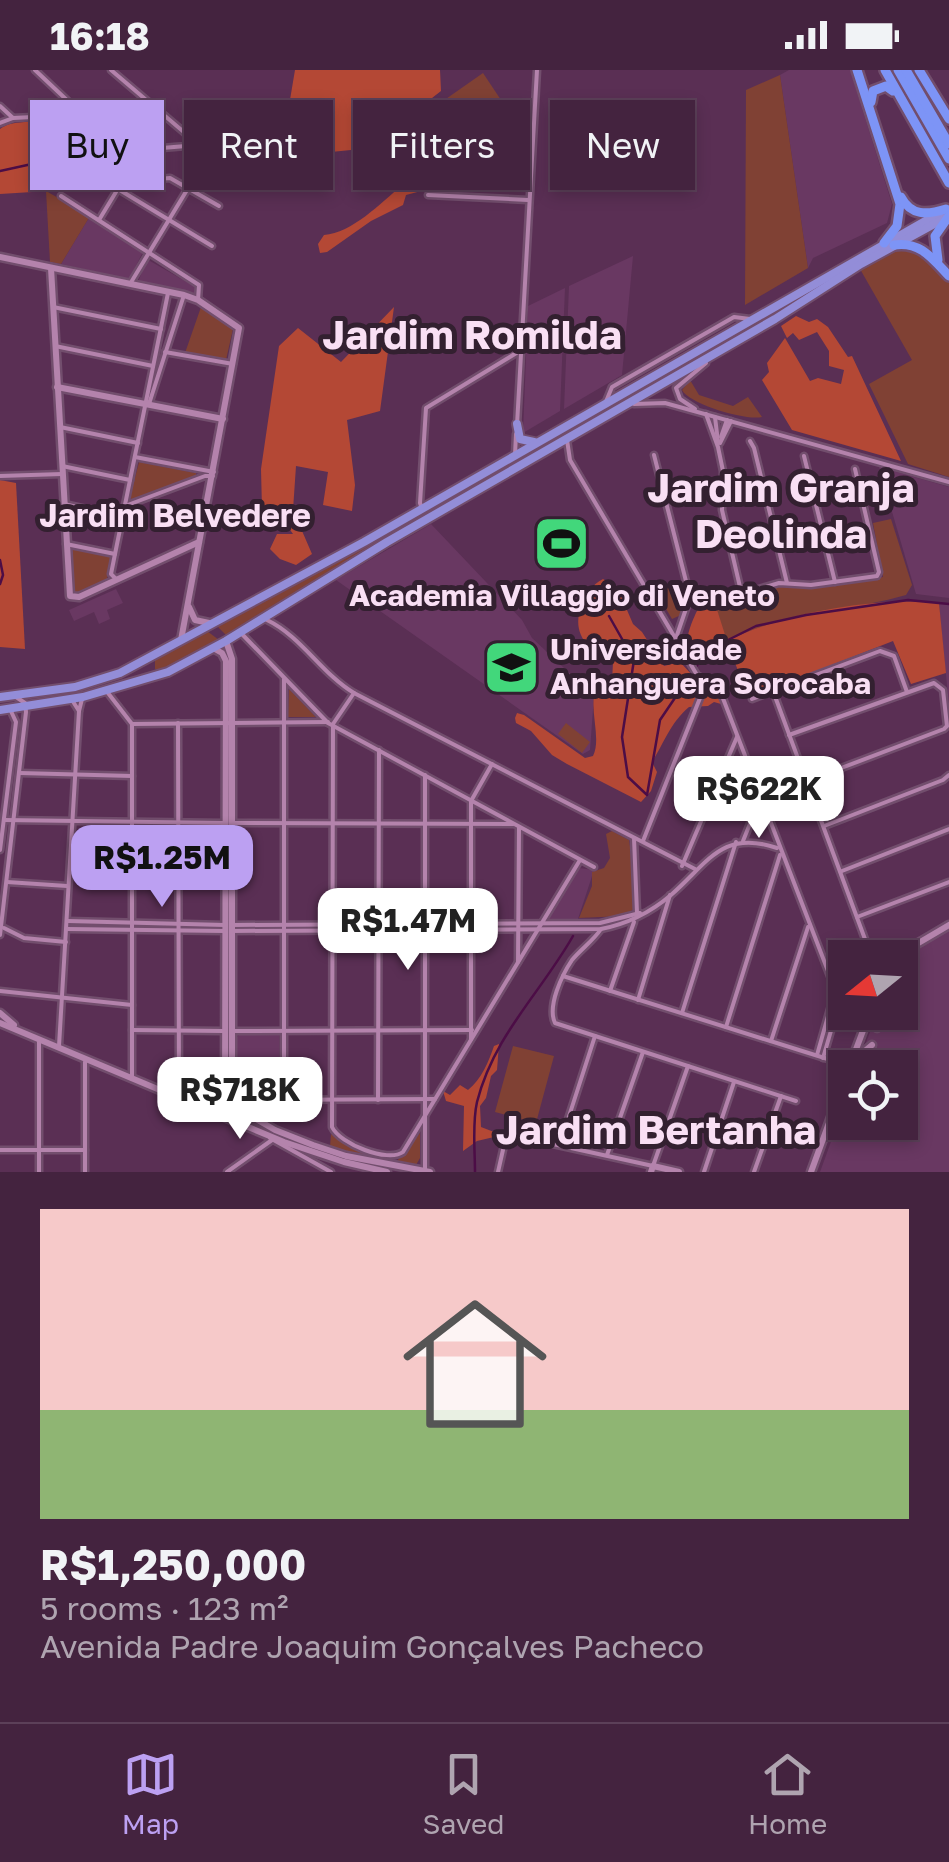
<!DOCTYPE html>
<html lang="en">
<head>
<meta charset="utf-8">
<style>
	:root { --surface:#44233f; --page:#4b2b46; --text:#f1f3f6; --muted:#afa4b0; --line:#5c4059; --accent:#bca0f2 }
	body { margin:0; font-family:"Golos Text",sans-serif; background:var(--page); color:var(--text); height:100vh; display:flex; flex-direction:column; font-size:38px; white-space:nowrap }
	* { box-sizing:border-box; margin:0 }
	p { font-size:32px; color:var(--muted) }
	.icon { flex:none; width:55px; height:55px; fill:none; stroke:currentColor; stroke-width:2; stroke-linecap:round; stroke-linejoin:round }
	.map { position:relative; height:1102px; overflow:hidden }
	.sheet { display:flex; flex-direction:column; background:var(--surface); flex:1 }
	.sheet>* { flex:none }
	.guide { position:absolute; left:30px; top:30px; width:890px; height:90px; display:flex; gap:20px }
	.needle { width:65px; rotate:252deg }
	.controls { position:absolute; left:828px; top:870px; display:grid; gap:20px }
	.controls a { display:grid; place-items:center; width:90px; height:90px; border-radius:0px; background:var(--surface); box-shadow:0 5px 15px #0003,0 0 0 2px var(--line); font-size:50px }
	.price { position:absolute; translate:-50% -85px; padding:0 22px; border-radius:20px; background:#fff; color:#222; font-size:32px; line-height:65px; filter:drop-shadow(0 2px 5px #0008) }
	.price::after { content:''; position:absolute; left:50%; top:60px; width:30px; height:22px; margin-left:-15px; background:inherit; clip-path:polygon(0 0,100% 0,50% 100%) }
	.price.on { background:var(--accent); color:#111 }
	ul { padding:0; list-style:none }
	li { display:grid; align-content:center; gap:20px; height:530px; padding:0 40px }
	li+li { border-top:2px solid var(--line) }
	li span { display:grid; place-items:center; height:310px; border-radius:0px; color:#555 }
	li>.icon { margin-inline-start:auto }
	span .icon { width:180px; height:180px; fill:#fffc; stroke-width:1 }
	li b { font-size:42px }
	.tag { padding:0 35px; border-radius:0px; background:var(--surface); box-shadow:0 5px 15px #0003,0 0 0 2px var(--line); font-size:35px; line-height:90px }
	.tag.on { background:var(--accent); color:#111 }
	.status { display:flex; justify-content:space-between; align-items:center; height:70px; padding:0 50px; background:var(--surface); direction:ltr }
	.status svg { height:28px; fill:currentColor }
	.dock { display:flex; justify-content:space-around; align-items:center; height:140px; border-top:2px solid var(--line); background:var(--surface); font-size:28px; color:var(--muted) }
	.dock a { display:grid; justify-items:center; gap:5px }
	.dock .on { color:var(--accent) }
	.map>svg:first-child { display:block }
	.built { fill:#693862 }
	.green { fill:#804134 }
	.forest { fill:#b44835 }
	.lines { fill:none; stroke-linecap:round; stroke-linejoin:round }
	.stream { stroke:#4c0d46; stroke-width:2.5 }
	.street-casing { stroke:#724e6d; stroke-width:9 }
	.secondary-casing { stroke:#724e6d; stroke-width:11 }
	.primary-casing { stroke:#724e6d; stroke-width:12 }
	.highway-casing { stroke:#724e6d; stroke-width:14 }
	.street { stroke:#b483ac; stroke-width:4 }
	.secondary { stroke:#b483ac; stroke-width:6 }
	.primary { stroke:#938dd8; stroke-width:8 }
	.highway { stroke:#7d94f6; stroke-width:9 }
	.labels { text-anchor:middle; stroke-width:10; stroke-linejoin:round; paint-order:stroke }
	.poi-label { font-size:30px; font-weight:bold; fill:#f9dff4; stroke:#332030 }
	.neighbourhood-label { font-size:32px; font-weight:bold; fill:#f9dff4; stroke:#332030 }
	.district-label { font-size:40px; font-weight:bold; fill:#f9dff4; stroke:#332030 }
</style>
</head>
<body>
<div class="status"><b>16:18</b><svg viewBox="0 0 49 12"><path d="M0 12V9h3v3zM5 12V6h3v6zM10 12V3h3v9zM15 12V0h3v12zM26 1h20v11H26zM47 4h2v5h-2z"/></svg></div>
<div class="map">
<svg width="949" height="1102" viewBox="0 0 949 1102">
	<rect width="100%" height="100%" fill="#5a2f54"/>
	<!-- built -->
	<g class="built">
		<polygon points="789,0 850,0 892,134 887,153 813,188 808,198 780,5"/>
		<polygon points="90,146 143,182 129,209 61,194"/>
		<polygon points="633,186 622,305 564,339 569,216"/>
		<polygon points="150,191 197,218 198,224 138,212 146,192"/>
		<polygon points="565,218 560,341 523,363 528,236"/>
		<polygon points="879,397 949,417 949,528 916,524"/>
		<polygon points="431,454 522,550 532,568 594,626 590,680 583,684 336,510"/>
		<polygon points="116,519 123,533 107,540 110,549 99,554 94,542 74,551 69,540"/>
		<polygon points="939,533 949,534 949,634 942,566"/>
		<polygon points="579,798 594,800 578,849 549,849"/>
		<polygon points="949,859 949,1102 820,1102 845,1033 845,1052 900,1052 900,998 857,997 877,943 900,942 900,888"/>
		<polygon points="239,965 279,965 279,1026 237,1024 236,968"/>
	</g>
	<!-- green -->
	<g class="green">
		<polygon points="483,3 509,42 449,84 423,45"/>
		<polygon points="780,5 808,198 745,235 746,20"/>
		<polygon points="497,83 518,84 516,118 496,117"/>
		<polygon points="46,121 90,146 61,194 50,192"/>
		<polygon points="907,178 922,183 949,211 949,407 908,394 869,314 912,290 860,199 894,181"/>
		<polygon points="201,237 233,259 226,290 185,283"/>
		<path d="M690,310L699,325L733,336L748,327L762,347C746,351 689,334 682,320Z"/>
		<polygon points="139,392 196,403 196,406 132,430 130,427"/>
		<polygon points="417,446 424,449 234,562 226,565 218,557 220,552 279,523"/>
		<path d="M891,449L912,515L906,525C846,542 783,543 726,571L715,534L726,535L749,523L775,517H816L883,507L873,453Z"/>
		<polygon points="70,478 111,487 107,509 78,524 71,523"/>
		<polygon points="683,513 685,531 681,545 672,549 655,520"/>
		<polygon points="207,561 219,570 163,601 155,599 155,590"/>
		<polygon points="289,620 290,620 316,647 288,647"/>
		<polygon points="566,653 590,672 582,683 558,664"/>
		<polygon points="612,761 629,770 636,817 634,839 623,846 579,848 592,816 592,802 604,798 610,788 606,764"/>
		<polygon points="513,976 554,986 536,1053 495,1042"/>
		<polygon points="420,1063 420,1088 416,1095 395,1094 330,1077 331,1064 352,1077 397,1091"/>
	</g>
	<!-- forest -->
	<g class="forest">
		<polygon points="295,0 440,0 441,21 414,42 402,47 396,57 377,63 376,71 351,80 331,82 325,88 315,87 307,93 293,95 289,101 278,101"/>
		<path d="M71,37L96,51L103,67L133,88L113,117L0,124V59C14,49 26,55 40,48C52,43 58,39 71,37Z"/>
		<path d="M411,45L417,46L448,88L455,92L457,100L425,120L406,125L403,135L371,151L327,182L320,183L318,174L324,165C352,163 381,133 401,116L411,118L434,102L438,94L405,52Z"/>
		<polygon points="394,237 380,341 347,350 355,415 352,441 323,435 328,402 296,396 293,440 312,484 296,495 280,489 270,479 277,464 293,464 284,451 262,439 261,399 279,276 298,258 341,292"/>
		<polygon points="796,246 809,252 817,249 828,257 848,287 852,286 901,391 792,360 762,310 769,302 767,293 785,268 810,311 818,308 841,314 844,300 829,296 829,281 817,262 799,270 793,263 787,268 781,256"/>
		<polygon points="0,410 16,413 25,579 0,577"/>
		<path d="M603,509L618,519L633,554L642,562L664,596L680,592L693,606L694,618L701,624L705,617L714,619L721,634L714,632L708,636L689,637C670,653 664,673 652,692L657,702L651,721L641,732L567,694L552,685L531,661L516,653L515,648L517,643L524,645L585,688L593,686C601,670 591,645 594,626L612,612L613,592C588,580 570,564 582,534C587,522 592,515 603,509Z"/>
		<path d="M707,525L713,527L727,571C782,543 878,526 939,533L946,603L911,614L893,571L748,628L727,571L704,585L697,595C693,588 687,580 687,572C688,558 699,534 707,525Z"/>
		<path d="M499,974L497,1000L491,1006L486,1028L480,1036L481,1057L494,1062V1067L477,1071L463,1081L464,1036L446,1031L443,1021L450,1025L460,1015L468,1020C481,1010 489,991 494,976Z"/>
	</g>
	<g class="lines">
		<!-- stream -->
		<g class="stream">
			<polyline points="0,101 59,88 80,97 103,95 123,89"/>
			<polyline points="0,490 3,505 0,514"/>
			<polyline points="609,546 634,590 622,667 628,707 646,724"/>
			<polyline points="647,725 660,650 704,585 726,571 756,556 806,545 908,530 949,534"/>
			<path d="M475,1102C475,1080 472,1054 477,1032C494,965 540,924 573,866"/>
		</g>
		<defs>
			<g id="street">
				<polyline points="35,0 70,33"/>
				<polyline points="0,36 13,48"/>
				<path d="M0,53L13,48L33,47L70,33C99,45 103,63 126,81L186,76L188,68L185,63L111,0"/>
				<polyline points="118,119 212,176"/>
				<polyline points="428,125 528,130"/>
				<polyline points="61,126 199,215 198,230"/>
				<polyline points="99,150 122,112 170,108 219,136"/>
				<polyline points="130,214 187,120"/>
				<polyline points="53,237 161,259"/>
				<polyline points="55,276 153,296"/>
				<polyline points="165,282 233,294"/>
				<polyline points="149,334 184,225"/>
				<polyline points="605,334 612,317 734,247 750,249"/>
				<polyline points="634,334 665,333 949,412"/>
				<polyline points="695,339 680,329 676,318 706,293"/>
				<polyline points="706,344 718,377 723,401 722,440 740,517 752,521 779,513 811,515 877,506 879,502 855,399"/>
				<polyline points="715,347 718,372"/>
				<polyline points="517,355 537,0"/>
				<polyline points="60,357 138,373"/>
				<polyline points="721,367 727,350"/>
				<polyline points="567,370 570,390 697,605 719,618 838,927 838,937 823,988"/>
				<polyline points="750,371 754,378 787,513"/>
				<polyline points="720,373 731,351"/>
				<polyline points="515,385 516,364"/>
				<polyline points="654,385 690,527 676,568"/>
				<polyline points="804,386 835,512"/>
				<polyline points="135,387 214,402"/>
				<polyline points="62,396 130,410"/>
				<polyline points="0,406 62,404"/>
				<polyline points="64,434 122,447"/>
				<polyline points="125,436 205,406 213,406"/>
				<polyline points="422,439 420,433 426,338 518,282"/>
				<polyline points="66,474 115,484"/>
				<polyline points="116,509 111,504 115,484 168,223"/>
				<polyline points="691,527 710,522"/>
				<polyline points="724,532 744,520"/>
				<path d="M267,550C302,567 321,603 354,623L695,799"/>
				<polyline points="240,562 328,653 594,797"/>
				<polyline points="284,609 284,1031"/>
				<polyline points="773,621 872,888"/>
				<polyline points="108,623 132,654 132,1009"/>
				<path d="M354,623L333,654L332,1057C340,1074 388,1093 403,1082L580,790"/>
				<polyline points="752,629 880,581 894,586 907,622"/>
				<polyline points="72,630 79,641 82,629"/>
				<polyline points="178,653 179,1029"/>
				<polyline points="132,654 328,652"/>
				<polyline points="789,665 934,613 943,620 947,656 944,659 807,711"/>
				<polyline points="778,697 797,690"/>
				<polyline points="20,703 132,706"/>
				<polyline points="4,750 224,753"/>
				<polyline points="233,753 513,754"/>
				<polyline points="824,756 943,710 949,705"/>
				<polyline points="634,768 637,843"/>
				<polyline points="643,771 706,613"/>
				<polyline points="743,771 760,729"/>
				<polyline points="0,780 16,652 10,639"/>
				<polyline points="682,796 737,667"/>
				<polyline points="842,801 949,759"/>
				<polyline points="7,812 67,816"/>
				<polyline points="857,847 949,812"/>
				<polyline points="68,851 225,855"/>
				<polyline points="232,855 600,853 640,843"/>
				<polyline points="4,858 24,868 66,872"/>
				<polyline points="67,859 225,861"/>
				<path d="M601,859C593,871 581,879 572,890C562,905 547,936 555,953L796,1031"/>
				<path d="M231,861L601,859C627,854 651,842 671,825C708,793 722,759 777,778"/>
				<polyline points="0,865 26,642 25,633 16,627"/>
				<polyline points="518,892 519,757"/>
				<polyline points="563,906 850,996"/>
				<polyline points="0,921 132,935"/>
				<polyline points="610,921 634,852"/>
				<polyline points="638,930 670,825"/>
				<polyline points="682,943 736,772"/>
				<polyline points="726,957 780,785"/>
				<polyline points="132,960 223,961"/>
				<polyline points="232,961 472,960"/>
				<polyline points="471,969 471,731 492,694"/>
				<polyline points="771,971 808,857"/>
				<polyline points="39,972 39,1102"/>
				<polyline points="59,976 79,641"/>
				<polyline points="817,985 832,932 832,917"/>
				<polyline points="378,1030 379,680"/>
				<polyline points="232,1034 240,1030 435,1029"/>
				<polyline points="270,1068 331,1102"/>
				<polyline points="560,1074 595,966"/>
				<polyline points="0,1080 85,1080"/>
				<polyline points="607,1085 643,982"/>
				<polyline points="425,1100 425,705"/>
				<polyline points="85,1102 85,992"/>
				<polyline points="227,1102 272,1070"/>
				<polyline points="498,1102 505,1071 512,1065 653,1096 688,996"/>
				<polyline points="704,1102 734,1012"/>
				<polyline points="754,1102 781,1026"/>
			</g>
			<g id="secondary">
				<polyline points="0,187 184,225 198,230 239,258 181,570"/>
				<polyline points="51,198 70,526 79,527 199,472"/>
				<polyline points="57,317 223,349"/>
				<polyline points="189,537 195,550 209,553"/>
				<polyline points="213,578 222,583 226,591 225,1035 229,1048"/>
				<polyline points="872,887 872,888"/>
				<polyline points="893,888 949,855"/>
				<polyline points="870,942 877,958"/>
				<polyline points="0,943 14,955"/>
				<polyline points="0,953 284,1072 344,1092 387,1102"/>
				<polyline points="853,991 872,975"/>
				<polyline points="849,998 870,942"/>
				<polyline points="183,1028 225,1031 275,1060 313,1075 346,1086 430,1102"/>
				<polyline points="206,1040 232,1034 232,589 226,571"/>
				<polyline points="651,1102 653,1096 679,1102"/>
				<polyline points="811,1102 845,1009"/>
			</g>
			<g id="primary">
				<polyline points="517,354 520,369 534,372"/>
				<polyline points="0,627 75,617 120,603 364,472 941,142"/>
				<polyline points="0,640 83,627 168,602 226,571 387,472 775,249 861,194 949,146"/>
			</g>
			<g id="highway">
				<polyline points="857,0 900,134 897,156 884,173"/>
				<polyline points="885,0 949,113"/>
				<polyline points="898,0 949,89"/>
				<polyline points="906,0 949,74"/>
				<polyline points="919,0 949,49"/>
				<polyline points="871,32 873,21 886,16 893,21"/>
				<path d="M901,127C911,146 927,145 946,139"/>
				<path d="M894,175C920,171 932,188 949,206"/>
				<polyline points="938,190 935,166 949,146"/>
			</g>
		</defs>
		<!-- street casing -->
		<use href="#street" class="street-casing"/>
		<!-- secondary casing -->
		<use href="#secondary" class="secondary-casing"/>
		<!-- primary casing -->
		<use href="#primary" class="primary-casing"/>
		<!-- highway casing -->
		<use href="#highway" class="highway-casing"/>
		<!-- street -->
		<use href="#street" class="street"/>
		<!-- secondary -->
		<use href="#secondary" class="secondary"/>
		<!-- primary -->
		<use href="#primary" class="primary"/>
		<!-- highway -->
		<use href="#highway" class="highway"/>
	</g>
	<!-- icons -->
	<defs>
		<symbol id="stadium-square" viewBox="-11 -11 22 22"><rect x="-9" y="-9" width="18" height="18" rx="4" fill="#42d77b" stroke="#332030"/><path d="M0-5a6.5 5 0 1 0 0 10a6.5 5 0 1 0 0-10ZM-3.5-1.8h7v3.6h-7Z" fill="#111"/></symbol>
		<symbol id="university-square" viewBox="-11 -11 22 22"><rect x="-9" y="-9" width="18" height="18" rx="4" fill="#42d77b" stroke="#332030"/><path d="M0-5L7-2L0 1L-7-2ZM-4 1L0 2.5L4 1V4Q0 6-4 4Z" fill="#111"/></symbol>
	</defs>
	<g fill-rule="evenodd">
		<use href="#stadium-square" x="530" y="442" width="63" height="63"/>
		<use href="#university-square" x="480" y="566" width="63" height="63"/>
	</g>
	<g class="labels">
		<!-- poi labels -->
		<g class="poi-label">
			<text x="562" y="536">Academia Villaggio di Veneto</text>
			<text x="550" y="590" text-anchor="start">Universidade<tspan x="550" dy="34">Anhanguera Sorocaba</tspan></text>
		</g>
		<!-- neighbourhood labels -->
		<g class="neighbourhood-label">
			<text x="175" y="457">Jardim Belvedere</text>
		</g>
		<!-- district labels -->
		<g class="district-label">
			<text x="472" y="279">Jardim Romilda</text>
			<text x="781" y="432">Jardim Granja<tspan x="781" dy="46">Deolinda</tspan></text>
			<text x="656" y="1074">Jardim Bertanha</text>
		</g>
	</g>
</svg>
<div class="controls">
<a><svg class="needle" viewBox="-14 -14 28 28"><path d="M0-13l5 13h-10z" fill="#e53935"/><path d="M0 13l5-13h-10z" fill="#afa4b0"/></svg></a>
<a><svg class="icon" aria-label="locate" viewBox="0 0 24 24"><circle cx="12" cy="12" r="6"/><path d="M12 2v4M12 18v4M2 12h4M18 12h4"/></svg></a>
</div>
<b class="price" style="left:759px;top:771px">R$622K</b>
<b class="price on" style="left:162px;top:840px">R$1.25M</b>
<b class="price" style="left:408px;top:903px">R$1.47M</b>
<b class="price" style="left:240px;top:1072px">R$718K</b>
<div class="guide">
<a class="tag on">Buy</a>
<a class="tag">Rent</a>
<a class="tag">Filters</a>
<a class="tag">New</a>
</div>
</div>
<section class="sheet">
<ul>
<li><span style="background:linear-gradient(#f6c9c9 65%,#8fb573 0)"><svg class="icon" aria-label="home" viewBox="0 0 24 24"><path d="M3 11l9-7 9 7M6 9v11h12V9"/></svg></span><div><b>R$1,250,000</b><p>5 rooms · 123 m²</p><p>Avenida Padre Joaquim Gonçalves Pacheco</p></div></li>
</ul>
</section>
<nav class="dock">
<a class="on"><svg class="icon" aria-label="map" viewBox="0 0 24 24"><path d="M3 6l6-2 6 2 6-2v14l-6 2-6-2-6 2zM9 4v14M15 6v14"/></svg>Map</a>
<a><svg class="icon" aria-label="saved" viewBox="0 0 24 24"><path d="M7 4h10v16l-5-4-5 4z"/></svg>Saved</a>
<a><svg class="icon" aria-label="home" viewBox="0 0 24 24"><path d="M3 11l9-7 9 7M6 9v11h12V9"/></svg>Home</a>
</nav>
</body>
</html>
